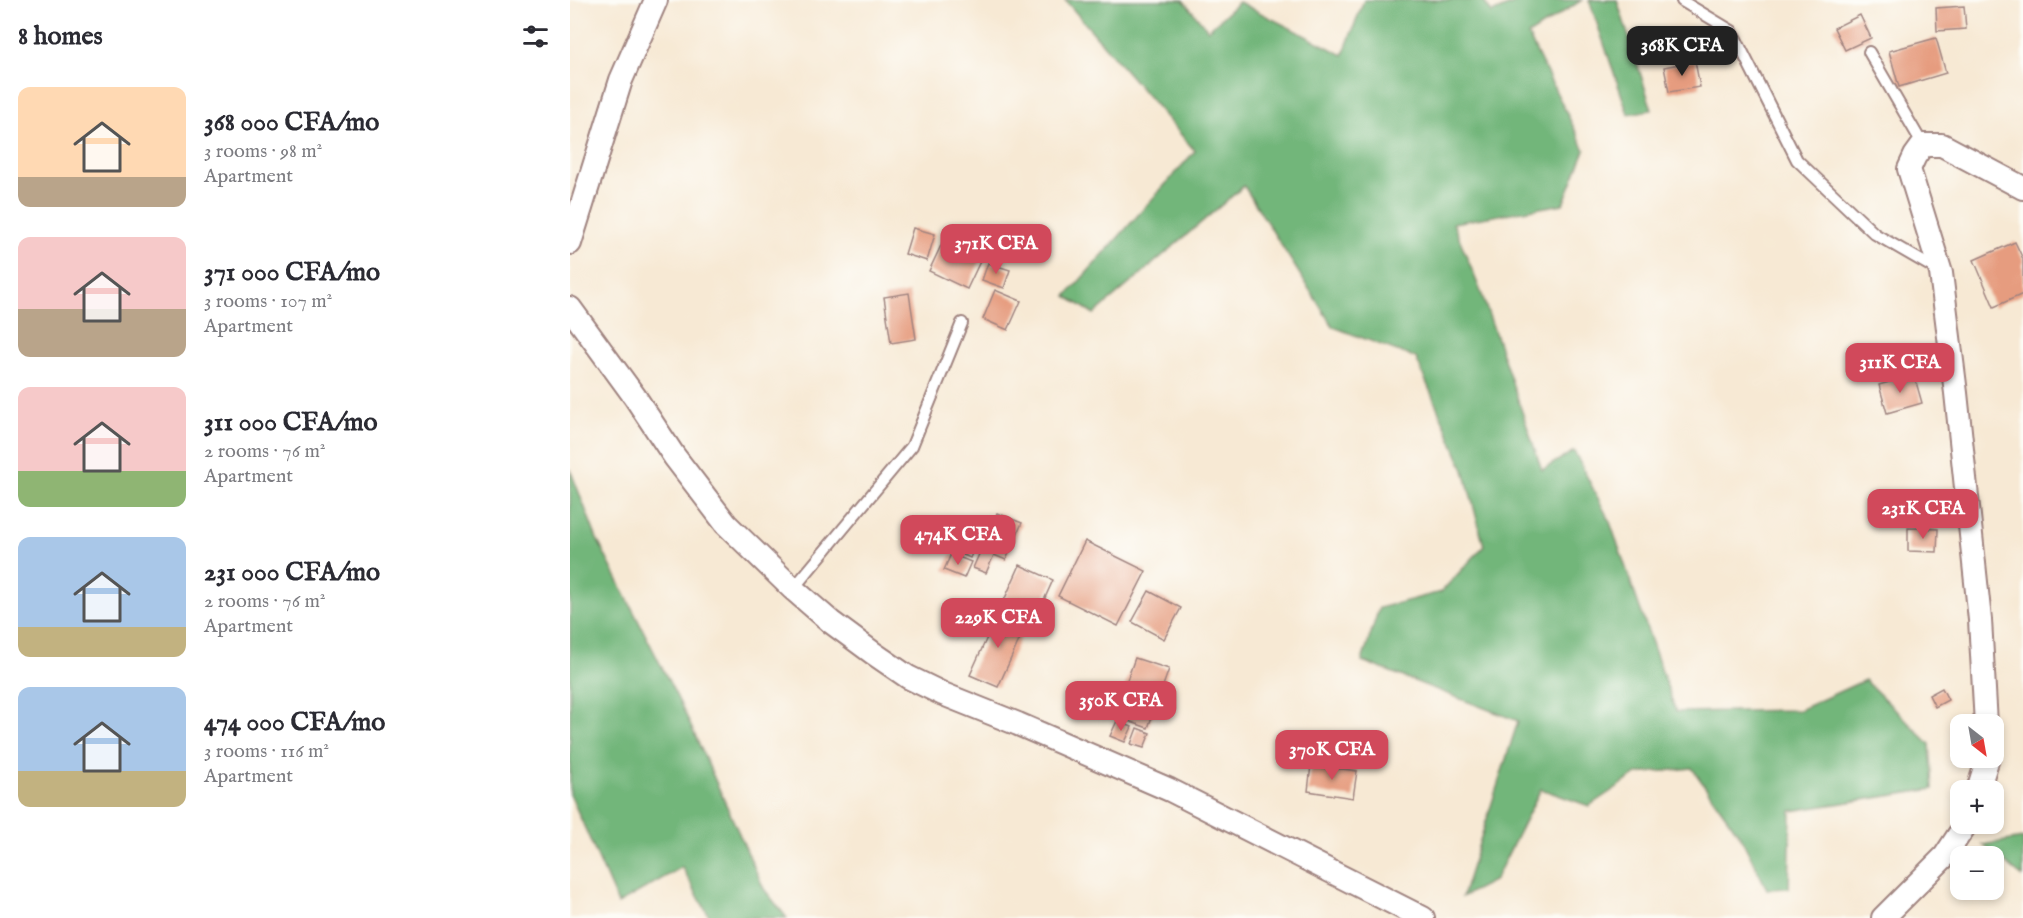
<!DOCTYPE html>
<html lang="en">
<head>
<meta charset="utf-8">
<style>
	:root { --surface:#fff; --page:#f2f2f3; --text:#2b2b33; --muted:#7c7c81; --accent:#d1495b }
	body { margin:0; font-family:"IM FELL English",serif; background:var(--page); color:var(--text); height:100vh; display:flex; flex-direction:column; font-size:22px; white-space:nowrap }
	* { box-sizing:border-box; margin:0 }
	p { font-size:20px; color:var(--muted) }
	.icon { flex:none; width:33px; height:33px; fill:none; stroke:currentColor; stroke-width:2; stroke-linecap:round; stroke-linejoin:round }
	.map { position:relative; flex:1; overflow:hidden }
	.sheet { display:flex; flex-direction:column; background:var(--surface); width:570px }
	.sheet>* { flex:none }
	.needle { width:39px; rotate:149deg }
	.controls { position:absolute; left:1380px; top:714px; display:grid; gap:12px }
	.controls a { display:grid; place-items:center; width:54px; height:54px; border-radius:12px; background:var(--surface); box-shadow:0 3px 9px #0003; font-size:30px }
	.price { position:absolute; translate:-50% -51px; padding:0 14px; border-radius:12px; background:var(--accent); color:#fff; font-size:20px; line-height:39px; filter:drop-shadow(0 2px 3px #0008) }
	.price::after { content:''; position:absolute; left:50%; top:36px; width:18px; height:14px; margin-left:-9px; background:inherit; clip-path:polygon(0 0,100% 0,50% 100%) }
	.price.on { background:#222; color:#fff }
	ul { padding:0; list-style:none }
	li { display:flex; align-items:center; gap:18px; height:150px; padding:0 18px }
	li span { display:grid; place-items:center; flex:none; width:168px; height:120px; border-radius:12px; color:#555 }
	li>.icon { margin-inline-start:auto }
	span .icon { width:72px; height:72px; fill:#fffc; stroke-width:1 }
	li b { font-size:26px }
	h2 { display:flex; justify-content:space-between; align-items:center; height:72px; padding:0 18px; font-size:26px }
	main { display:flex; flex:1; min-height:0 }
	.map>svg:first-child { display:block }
	.forest { fill:#72b67a; stroke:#5e6a52; stroke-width:1.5 }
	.building { fill:#e69c7f }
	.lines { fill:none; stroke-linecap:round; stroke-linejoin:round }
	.service-casing { stroke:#a08480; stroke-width:14 }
	.minor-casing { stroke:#a08480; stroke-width:26 }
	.service { stroke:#fff; stroke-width:10 }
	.minor { stroke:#fff; stroke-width:22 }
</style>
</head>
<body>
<main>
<section class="sheet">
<h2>8 homes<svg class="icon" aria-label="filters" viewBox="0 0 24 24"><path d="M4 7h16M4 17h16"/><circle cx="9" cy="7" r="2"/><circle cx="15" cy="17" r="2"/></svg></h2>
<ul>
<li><span style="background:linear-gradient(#ffd9b3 75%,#b9a48a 0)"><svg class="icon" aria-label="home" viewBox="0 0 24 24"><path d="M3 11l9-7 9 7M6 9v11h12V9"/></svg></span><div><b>368 000 CFA/mo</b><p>3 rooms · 98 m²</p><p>Apartment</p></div></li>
<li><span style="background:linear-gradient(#f6c9c9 60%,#b9a48a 0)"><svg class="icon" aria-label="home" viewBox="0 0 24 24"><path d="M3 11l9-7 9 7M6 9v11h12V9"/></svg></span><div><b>371 000 CFA/mo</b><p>3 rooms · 107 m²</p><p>Apartment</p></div></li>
<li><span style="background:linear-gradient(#f6c9c9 70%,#8fb573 0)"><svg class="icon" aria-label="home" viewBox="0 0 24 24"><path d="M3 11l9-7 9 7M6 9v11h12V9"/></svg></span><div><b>311 000 CFA/mo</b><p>2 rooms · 76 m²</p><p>Apartment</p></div></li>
<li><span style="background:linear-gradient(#a9c7e8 75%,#c2b280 0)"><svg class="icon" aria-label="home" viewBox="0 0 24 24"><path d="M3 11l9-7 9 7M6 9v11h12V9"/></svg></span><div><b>231 000 CFA/mo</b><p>2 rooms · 76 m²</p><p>Apartment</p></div></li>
<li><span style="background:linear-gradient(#a9c7e8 70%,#c2b280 0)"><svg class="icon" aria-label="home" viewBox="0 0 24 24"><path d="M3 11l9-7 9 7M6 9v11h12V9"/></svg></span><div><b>474 000 CFA/mo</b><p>3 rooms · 116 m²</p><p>Apartment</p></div></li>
</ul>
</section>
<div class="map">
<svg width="1453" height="918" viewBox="0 0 1453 918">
	<rect width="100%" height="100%" fill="#fdfcf7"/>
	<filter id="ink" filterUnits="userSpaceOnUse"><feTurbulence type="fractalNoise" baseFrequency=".0167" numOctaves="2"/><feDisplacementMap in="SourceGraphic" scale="12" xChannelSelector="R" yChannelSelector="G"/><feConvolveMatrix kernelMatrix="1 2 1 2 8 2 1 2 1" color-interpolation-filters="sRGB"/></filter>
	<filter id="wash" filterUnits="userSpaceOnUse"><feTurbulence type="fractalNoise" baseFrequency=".008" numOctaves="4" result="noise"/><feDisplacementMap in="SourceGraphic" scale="24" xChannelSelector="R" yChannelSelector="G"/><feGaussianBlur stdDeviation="1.35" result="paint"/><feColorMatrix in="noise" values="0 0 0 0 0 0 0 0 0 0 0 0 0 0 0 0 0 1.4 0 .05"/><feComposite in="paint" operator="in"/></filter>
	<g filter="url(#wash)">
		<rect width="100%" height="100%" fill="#f7e9d4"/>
		<!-- forest -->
		<g class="forest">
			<polygon points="495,0 613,0 638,30 669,2 773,55 794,0 913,0 922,13 951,0 1012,0 958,35 1015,150 993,204 883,223 911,292 972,470 1004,451 1040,522 1106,712 1229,710 1295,680 1360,744 1363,789 1221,811 1219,888 1197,889 1170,836 1122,768 1067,774 1019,806 971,789 925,880 892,897 948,721 792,661 809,608 871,592 914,546 894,470 846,358 763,327 674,186 524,314 496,296 625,151"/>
			<polygon points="1019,0 1047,0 1082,110 1058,114"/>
			<polygon points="0,469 27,539 115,713 194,889 217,918 140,918 112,867 48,904 0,794"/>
			<polygon points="1453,838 1453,877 1413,845"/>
		</g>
		<g id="blocks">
			<!-- building -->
			<g class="building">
				<polygon points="1394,6 1396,29 1367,31 1366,8"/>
				<polygon points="1290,15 1301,38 1275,50 1264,28"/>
				<polygon points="1366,38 1376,73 1329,87 1319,51"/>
				<polygon points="1125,61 1130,87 1099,92 1094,67"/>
				<polygon points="343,228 365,234 357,261 335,254"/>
				<polygon points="375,237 413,255 397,289 359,271"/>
				<polygon points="1445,242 1453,259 1453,294 1424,307 1404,260"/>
				<polygon points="418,263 440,270 434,288 412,280"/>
				<polygon points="425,290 451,301 438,330 413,319"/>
				<polygon points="339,293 346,339 321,343 314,297"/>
				<polygon points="1344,375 1352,403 1317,413 1309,385"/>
				<polygon points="427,513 452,523 436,560 424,555 416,573 403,568"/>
				<polygon points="389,523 411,533 400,558 378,548"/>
				<polygon points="1338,528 1368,529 1367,552 1338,551"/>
				<polygon points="515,541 576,571 548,626 488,596"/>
				<polygon points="381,554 401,562 394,578 374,570"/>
				<polygon points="450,565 483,580 465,620 432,605"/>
				<polygon points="579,591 611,608 594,639 562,622"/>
				<polygon points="429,611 457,623 428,687 400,675"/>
				<polygon points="565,658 599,669 578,728 544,716"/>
				<polygon points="1372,688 1378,700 1365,707 1359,695"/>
				<polygon points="547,721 562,727 555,742 540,736"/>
				<polygon points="567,728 580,733 574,748 561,744"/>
				<polygon points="741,765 787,771 783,798 738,791"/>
			</g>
		</g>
	</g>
	<g filter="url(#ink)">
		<use href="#blocks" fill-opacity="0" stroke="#a08480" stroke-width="1.5"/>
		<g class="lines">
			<defs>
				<g id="service">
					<polyline points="1112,1 1162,31 1227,160 1305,234 1369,271"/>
					<polyline points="1299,52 1353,145"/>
					<polyline points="223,589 342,446 392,323"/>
				</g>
				<g id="minor">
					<polyline points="0,243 51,80 86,0"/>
					<polyline points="0,308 65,397 104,456 156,524 223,589 261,622 303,653 338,677 373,694 448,724 600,790 853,918"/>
					<polyline points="1416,724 1410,620 1386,393 1371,273 1339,169 1345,156 1353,145 1372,145 1453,188"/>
					<polyline points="1408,790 1418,758"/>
					<polyline points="1313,918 1375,856 1396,824"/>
				</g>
			</defs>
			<!-- service casing -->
			<use href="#service" class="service-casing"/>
			<!-- minor casing -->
			<use href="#minor" class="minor-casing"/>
			<!-- service -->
			<use href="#service" class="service"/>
			<!-- minor -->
			<use href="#minor" class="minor"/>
		</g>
	</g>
</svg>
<div class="controls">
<a><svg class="needle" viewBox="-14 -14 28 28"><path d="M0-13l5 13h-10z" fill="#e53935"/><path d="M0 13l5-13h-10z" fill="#7c7c81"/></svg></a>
<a>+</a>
<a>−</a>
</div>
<b class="price on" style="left:1112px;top:77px">368K CFA</b>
<b class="price" style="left:426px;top:275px">371K CFA</b>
<b class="price" style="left:1330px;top:394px">311K CFA</b>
<b class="price" style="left:1353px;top:540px">231K CFA</b>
<b class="price" style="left:388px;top:566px">474K CFA</b>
<b class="price" style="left:428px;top:649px">229K CFA</b>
<b class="price" style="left:551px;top:732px">350K CFA</b>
<b class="price" style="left:762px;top:781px">370K CFA</b>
</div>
</main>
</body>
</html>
